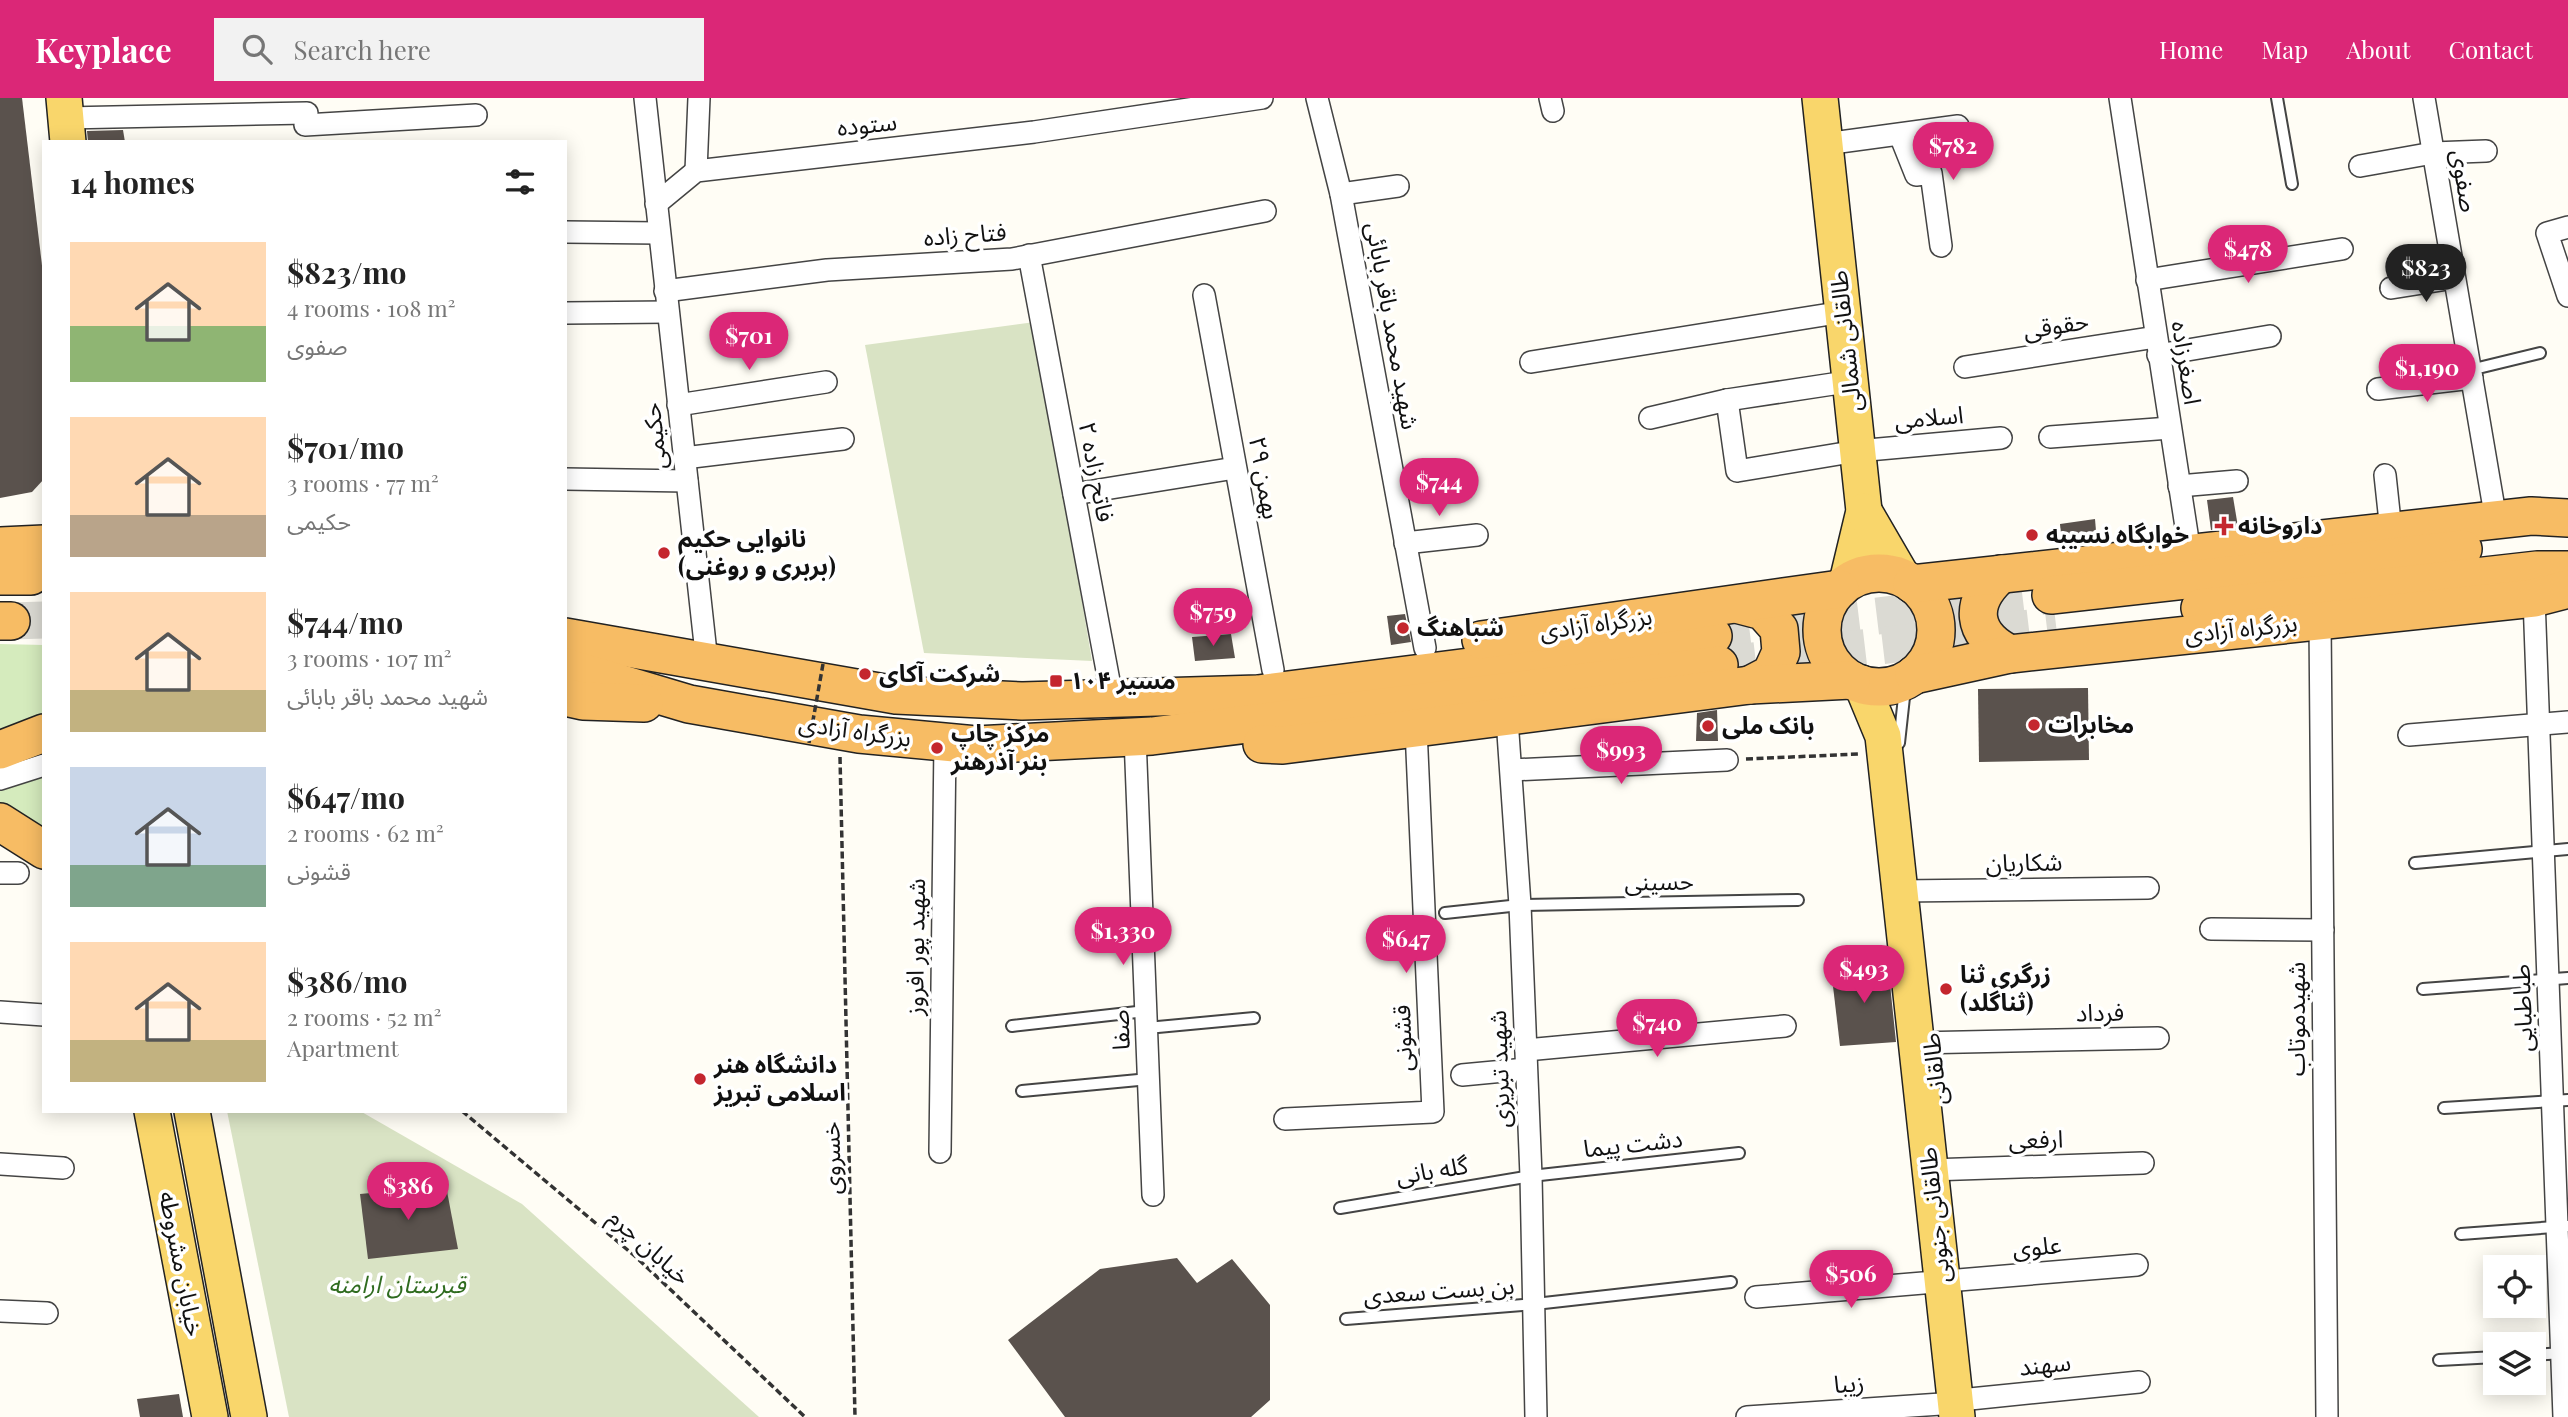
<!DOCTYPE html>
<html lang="en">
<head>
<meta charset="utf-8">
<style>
	:root { --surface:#fff; --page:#f2f2f2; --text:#222; --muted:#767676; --accent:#db2777 }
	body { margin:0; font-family:"Playfair Display","Noto Sans Arabic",serif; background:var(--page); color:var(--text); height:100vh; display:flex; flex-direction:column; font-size:26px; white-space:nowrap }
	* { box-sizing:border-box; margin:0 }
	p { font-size:23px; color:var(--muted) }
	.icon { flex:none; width:38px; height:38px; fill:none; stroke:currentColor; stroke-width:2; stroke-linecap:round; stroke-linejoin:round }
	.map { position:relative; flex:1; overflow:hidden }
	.side { position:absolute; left:42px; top:42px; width:525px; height:973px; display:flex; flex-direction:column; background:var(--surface); border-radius:0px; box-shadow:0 4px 18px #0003 }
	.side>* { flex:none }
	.tools { position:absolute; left:2483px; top:1157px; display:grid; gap:14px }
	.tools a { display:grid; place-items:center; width:63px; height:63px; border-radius:0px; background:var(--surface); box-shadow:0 4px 18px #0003; font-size:35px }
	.price { position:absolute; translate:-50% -60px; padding:0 16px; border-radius:24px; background:var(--accent); color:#fff; font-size:23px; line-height:46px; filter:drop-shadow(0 2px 4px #0008) }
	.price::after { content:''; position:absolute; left:50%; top:42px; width:21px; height:16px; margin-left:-10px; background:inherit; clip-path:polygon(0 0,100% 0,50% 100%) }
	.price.on { background:#222; color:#fff }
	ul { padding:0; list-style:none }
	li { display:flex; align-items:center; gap:21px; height:175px; padding:0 28px }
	li span { display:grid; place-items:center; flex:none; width:196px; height:140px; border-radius:0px; color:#555 }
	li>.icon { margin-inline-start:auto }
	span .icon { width:84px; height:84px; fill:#fffc; stroke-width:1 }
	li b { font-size:30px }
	h2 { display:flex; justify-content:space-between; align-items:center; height:84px; padding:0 28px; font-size:30px }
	header { display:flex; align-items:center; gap:42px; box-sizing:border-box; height:98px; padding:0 35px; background:var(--accent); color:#fff }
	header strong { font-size:33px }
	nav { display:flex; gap:38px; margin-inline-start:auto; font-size:24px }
	.search { width:490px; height:63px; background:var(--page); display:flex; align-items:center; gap:18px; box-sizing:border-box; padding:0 24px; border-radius:0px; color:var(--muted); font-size:26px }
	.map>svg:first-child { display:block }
	.green { fill:#d5ebbd }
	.cemetery { fill:#d9e3c4 }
	.building { fill:#5a524d }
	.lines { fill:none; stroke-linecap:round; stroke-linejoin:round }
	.trunk-tunnel { stroke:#dbdad3; stroke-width:37; stroke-dasharray:37 18; stroke-linecap:butt }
	.service-casing { stroke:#444; stroke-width:14 }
	.minor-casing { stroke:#444; stroke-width:24 }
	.primary-casing { stroke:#222; stroke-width:38 }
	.trunk-casing { stroke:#222; stroke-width:40 }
	.path { stroke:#333; stroke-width:3.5; stroke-dasharray:7 3.5; stroke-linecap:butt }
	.service { stroke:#fff; stroke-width:10 }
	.minor { stroke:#fff; stroke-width:21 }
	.primary { stroke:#f9d66b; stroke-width:35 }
	.trunk { stroke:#f7bc64; stroke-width:37 }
	.path-bridge { stroke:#333; stroke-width:3.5; stroke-dasharray:7 3.5; stroke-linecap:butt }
	.poi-dot { fill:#c4262e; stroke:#fff; stroke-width:2.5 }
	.labels { text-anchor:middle; stroke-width:7; stroke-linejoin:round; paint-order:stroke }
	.street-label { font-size:24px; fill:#111; stroke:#fff }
	.poi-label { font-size:24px; font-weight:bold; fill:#111; stroke:#fff; text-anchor:start }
	.park-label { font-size:24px; font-style:italic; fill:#2f6b1f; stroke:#fff }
</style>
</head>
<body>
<header>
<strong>Keyplace</strong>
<div class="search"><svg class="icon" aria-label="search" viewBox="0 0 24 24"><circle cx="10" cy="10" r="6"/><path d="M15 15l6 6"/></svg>Search here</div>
<nav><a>Home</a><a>Map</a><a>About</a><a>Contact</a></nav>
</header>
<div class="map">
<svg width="2568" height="1319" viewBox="0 0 2568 1319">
	<rect width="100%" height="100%" fill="#fffdf5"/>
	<!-- green -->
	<g class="green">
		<polygon points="0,546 44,547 44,633 0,652"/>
		<polygon points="44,673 44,737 0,710 0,686"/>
	</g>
	<!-- cemetery -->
	<g class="cemetery">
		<polygon points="1035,224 1092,563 924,555 865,247"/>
		<polygon points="227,1013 360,1013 522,1106 759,1319 289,1319"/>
	</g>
	<!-- building -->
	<g class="building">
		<polygon points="0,0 22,0 44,184 44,381 32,394 0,400"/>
		<polygon points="123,32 125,44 88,44 87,33"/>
		<polygon points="2233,399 2238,429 2211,432 2207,402"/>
		<polygon points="2095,421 2097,445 2062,448 2060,426"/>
		<polygon points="1405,516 1411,544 1391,547 1387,518"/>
		<polygon points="1231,536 1235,560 1195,563 1192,539"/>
		<polygon points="2088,590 2089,662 1979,664 1978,591"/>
		<polygon points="1717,612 1718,643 1696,643 1697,615"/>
		<polygon points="1888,867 1896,944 1840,948 1831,871"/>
		<polygon points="446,1088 458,1151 368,1161 360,1096"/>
		<polygon points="1177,1160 1197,1185 1232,1161 1270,1207 1270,1302 1251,1319 1065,1319 1008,1242 1100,1171"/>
		<polygon points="179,1296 183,1319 140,1319 137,1301"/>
	</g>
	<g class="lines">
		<!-- trunk-tunnel -->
		<g class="trunk-tunnel">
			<polyline points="11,523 44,522"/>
			<polyline points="1713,538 2051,497"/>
			<polyline points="1719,567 2056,527"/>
		</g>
		<defs>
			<g id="service">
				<polyline points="2277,0 2292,86"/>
				<polyline points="2470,272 2540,255"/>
				<polyline points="1899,645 1906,581"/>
				<polyline points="2415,765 2568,751"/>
				<polyline points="1445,815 1520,807 1798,802"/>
				<polyline points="2423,891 2568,880"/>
				<polyline points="1012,928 1146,913"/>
				<polyline points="1147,930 1254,920"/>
				<polyline points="1022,993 1149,981"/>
				<polyline points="2444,1010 2568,1002"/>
				<polyline points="1340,1110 1531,1078 1739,1055"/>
				<polyline points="2461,1136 2568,1128"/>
				<polyline points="1346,1221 1535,1206 1731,1184"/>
				<polyline points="2534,1257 2563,1255"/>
				<polyline points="2439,1262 2496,1259"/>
			</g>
			<g id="minor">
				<polyline points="645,0 707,564"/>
				<polyline points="1317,0 1341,96 1425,550"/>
				<polyline points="1550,0 1553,13"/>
				<polyline points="2120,0 2190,455"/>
				<polyline points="2424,0 2496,422"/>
				<polyline points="66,20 307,15"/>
				<polyline points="305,27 476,17"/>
				<polyline points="1900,37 1916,77 1931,75 1941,148"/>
				<polyline points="1825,46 1958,28"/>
				<polyline points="2360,68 2433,55 2486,53"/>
				<polyline points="696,73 699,0"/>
				<polyline points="1341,96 1398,88"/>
				<polyline points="656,106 696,73 1034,34 1262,0"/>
				<polyline points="2568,129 2547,135 2568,198"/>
				<polyline points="565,134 659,135"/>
				<polyline points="1029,157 1112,599"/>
				<polyline points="2147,182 2342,151"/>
				<polyline points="2391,190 2454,180"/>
				<polyline points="665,193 827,172 1012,161 1265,113"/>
				<polyline points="1204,197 1273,572"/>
				<polyline points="565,215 668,214"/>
				<polyline points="2158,257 2270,238"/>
				<polyline points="1531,264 1843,214"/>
				<polyline points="1965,269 2156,239"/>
				<polyline points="2378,291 2472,280"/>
				<polyline points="1727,302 1737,373 1857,353 2001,340"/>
				<polyline points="678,307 826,284"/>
				<polyline points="1650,320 1727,302 1833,286"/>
				<polyline points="2050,339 2170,330"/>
				<polyline points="684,360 843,341"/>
				<polyline points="2385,377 2391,433"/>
				<polyline points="565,381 687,383"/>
				<polyline points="2179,388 2237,383"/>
				<polyline points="1074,396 1235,370"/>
				<polyline points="1405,445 1477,437"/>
				<polyline points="2534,500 2564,1319"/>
				<polyline points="2320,523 2327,1319"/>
				<polyline points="1507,621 1520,807 1531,1078 1536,1319"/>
				<polyline points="2409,637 2568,624"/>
				<polyline points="1135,639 1153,1097"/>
				<polyline points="1512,672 1727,662"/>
				<polyline points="0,681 44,667"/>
				<polyline points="0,775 18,775"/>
				<polyline points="1900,793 2148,790"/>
				<polyline points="2211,831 2323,832"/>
				<polyline points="0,914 44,917"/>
				<polyline points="1916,945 2158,940"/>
				<polyline points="1526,952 1785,928"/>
				<polyline points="1462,977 1526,971"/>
				<polyline points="1285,1021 1433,1014 1416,631"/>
				<polyline points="940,1054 945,644"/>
				<polyline points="0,1066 63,1070"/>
				<polyline points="1930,1072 2143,1065"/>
				<polyline points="1756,1199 2137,1167"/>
				<polyline points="0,1213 47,1215"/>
				<polyline points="1747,1319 1956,1305 1970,1301 2139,1284"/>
			</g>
			<g id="primary">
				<polyline points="64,0 68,44"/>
				<polyline points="1820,0 1864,413 1847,484"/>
				<polyline points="1864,413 1903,480"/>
				<polyline points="1861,585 1883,638 1957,1319"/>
				<polyline points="152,1013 210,1319"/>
				<polyline points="192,1013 249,1319"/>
			</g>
			<g id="trunk">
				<polyline points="0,448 44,446"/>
				<circle cx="1879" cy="532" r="57"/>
				<path d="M2001,476C1968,505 1971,536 2010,556"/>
				<polyline points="0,478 31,478"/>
				<polyline points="1912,486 2531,418 2568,420"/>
				<polyline points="2051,497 2463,451"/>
				<polyline points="1740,507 1763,513 1779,531 1781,554 1771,576 1750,587"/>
				<polyline points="2200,510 2537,472 2568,472"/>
				<polyline points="0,523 11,523"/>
				<polyline points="565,539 896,597 1022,603 1258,596 1713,538"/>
				<polyline points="1481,542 1840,491"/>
				<polyline points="565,569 689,606 859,636 976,647 1152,638 1719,567"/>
				<polyline points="1914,577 2010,556 2534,500 2568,491"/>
				<polyline points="565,599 583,603 644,605"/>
				<polyline points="1262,646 1283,647 1750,587 1851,582"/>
				<polyline points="0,652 44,635"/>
				<polyline points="0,724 44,752"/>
			</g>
		</defs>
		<!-- service casing -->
		<use href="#service" class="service-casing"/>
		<!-- minor casing -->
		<use href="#minor" class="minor-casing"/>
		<!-- primary casing -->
		<use href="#primary" class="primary-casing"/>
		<!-- trunk casing -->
		<use href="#trunk" class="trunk-casing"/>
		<!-- path -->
		<g class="path">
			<polyline points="840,659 855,1319"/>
			<polyline points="1746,661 1858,656"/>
			<polyline points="462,1013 636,1159 805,1319"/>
		</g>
		<!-- service -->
		<use href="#service" class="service"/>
		<!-- minor -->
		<use href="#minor" class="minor"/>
		<!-- primary -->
		<use href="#primary" class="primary"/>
		<!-- trunk -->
		<use href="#trunk" class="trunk"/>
		<!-- path-bridge -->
		<polyline class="path-bridge" points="809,645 823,566"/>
	</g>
	<!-- markers -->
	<g class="poi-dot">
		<path d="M2220.5 417.5h7v7h7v7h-7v7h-7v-7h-7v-7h7z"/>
		<circle cx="2032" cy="437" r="7"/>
		<circle cx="664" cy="455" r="7"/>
		<circle cx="1403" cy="530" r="7"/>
		<circle cx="865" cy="576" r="7"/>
		<rect x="1049" y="576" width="14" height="14" rx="3.5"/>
		<circle cx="2034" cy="627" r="7"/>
		<circle cx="1708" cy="628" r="7"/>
		<circle cx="937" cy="650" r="7"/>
		<circle cx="1946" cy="891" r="7"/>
		<circle cx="700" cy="981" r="7"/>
	</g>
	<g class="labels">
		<!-- street labels -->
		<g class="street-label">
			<text transform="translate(867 27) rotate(-6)" y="8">ستوده</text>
			<text transform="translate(2464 83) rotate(81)" y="8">صفوی</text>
			<text transform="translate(965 137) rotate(-4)" y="8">فتاح زاده</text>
			<text transform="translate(1392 228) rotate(80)" y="8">شهید محمد باقر بابائی</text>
			<text transform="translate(2056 228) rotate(-9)" y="8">حقوقی</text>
			<text transform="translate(1846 243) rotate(-96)" y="8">طالقانی شمالی</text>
			<text transform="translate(2186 265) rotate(81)" y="8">اصغرزاده</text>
			<text transform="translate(1929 320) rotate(-5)" y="8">اسلامی</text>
			<text transform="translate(655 338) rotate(-96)" y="8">حکیمی</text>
			<text transform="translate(1096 374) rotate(79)" y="8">فاتح زاده ۲</text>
			<text transform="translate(1264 380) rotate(80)" y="8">۲۹ بهمن</text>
			<text transform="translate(1596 526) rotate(-8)" y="8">بزرگراه آزادی</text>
			<text transform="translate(2241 531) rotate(-6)" y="8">بزرگراه آزادی</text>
			<text transform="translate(855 633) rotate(8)" y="8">بزرگراه آزادی</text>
			<text transform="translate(2024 765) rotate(-1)" y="8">شکاریان</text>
			<text transform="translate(1659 784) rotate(-1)" y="8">حسینی</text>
			<text transform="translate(916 849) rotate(-89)" y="8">شهید پور افروز</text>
			<text transform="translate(2523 910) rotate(-92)" y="8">طباطبایی</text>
			<text transform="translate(2100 915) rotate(-1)" y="8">فرداد</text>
			<text transform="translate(2297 921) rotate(-90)" y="8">شهیدموتاب</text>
			<text transform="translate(1121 932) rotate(-92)" y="8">صفا</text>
			<text transform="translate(1403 940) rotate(-92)" y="8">قشونی</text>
			<text transform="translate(1500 971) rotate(-92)" y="8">شهید تبریزی</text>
			<text transform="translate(1935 971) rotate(-96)" y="8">طالقانی</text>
			<text transform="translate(2036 1042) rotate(-1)" y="8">ارفعی</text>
			<text transform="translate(1633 1046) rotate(-6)" y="8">دشت پیما</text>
			<text transform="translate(832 1060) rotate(-91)" y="8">خسروی</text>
			<text transform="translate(1432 1073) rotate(-9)" y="8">گله بانی</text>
			<text transform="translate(1935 1117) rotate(-96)" y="8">طالقانی جنوبی</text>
			<text transform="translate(649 1149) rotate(42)" y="8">خیابان چرم</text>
			<text transform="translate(2037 1149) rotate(-5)" y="8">علوی</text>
			<text transform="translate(181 1166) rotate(79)" y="8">خیابان مشروطه</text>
			<text transform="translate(1439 1193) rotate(-4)" y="8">بن بست سعدی</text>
			<text transform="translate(2045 1267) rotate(-6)" y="8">سهند</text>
			<text transform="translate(1849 1286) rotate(-4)" y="8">زیبا</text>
		</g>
		<!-- poi labels -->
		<g class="poi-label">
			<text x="2238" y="436">داروخانه</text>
			<text x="2046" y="445">خوابگاه نسیبه</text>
			<text x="678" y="449">نانوایی حکیم<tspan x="678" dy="28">(بربری و روغنی)</tspan></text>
			<text x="1417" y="538">شباهنگ</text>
			<text x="879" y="584">شرکت آکای</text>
			<text x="1070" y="591">مسیر ۱۰۴</text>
			<text x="2048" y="635">مخابرات</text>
			<text x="1722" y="636">بانک ملی</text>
			<text x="951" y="644">مرکز چاپ<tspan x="951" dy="28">بنر آذرهنر</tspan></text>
			<text x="1960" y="885">زرگری ثنا<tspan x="1960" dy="28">(ثناگلد)</tspan></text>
			<text x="714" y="975">دانشگاه هنر<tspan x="714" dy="28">اسلامی تبریز</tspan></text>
		</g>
		<!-- park labels -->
		<g class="park-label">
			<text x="397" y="1195">قبرستان ارامنه</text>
		</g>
	</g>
</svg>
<div class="tools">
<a><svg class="icon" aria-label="locate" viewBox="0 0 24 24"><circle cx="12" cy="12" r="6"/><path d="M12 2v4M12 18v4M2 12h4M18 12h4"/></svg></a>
<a><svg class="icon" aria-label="layers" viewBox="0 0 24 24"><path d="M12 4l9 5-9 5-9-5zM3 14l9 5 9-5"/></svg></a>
</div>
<b class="price" style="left:1953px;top:84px">$782</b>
<b class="price" style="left:2248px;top:187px">$478</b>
<b class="price on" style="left:2426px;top:206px">$823</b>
<b class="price" style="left:749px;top:274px">$701</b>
<b class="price" style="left:2427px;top:306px">$1,190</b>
<b class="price" style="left:1439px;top:420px">$744</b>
<b class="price" style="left:1213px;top:550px">$759</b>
<b class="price" style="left:1621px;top:688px">$993</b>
<b class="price" style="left:1123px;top:869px">$1,330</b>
<b class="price" style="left:1406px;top:877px">$647</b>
<b class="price" style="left:1864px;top:907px">$493</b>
<b class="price" style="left:1657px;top:961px">$740</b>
<b class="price" style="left:408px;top:1124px">$386</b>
<b class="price" style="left:1851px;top:1212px">$506</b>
<section class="side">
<h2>14 homes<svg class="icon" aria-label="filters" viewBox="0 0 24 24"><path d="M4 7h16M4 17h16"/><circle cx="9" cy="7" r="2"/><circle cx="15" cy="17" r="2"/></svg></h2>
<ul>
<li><span style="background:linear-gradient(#ffd9b3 60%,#8fb573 0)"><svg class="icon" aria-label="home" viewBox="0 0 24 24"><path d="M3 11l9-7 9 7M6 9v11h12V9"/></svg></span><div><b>$823/mo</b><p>4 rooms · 108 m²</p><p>صفوی</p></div></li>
<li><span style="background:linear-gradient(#ffd9b3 70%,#b9a48a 0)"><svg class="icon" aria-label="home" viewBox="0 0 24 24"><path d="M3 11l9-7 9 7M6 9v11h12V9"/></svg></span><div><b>$701/mo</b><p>3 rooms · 77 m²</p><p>حکیمی</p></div></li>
<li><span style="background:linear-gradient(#ffd9b3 70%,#c2b280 0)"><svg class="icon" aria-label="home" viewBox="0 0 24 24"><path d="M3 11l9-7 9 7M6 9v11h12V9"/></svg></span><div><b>$744/mo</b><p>3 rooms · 107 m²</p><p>شهید محمد باقر بابائی</p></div></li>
<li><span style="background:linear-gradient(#c9d6e8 70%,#7fa58c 0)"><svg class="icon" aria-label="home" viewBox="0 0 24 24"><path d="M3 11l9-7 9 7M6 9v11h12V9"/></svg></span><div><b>$647/mo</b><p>2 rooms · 62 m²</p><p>قشونی</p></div></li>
<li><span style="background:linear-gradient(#ffd9b3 70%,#c2b280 0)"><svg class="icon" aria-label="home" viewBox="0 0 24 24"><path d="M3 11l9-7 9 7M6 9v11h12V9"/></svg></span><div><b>$386/mo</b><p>2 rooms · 52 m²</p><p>Apartment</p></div></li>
</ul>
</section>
</div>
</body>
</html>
